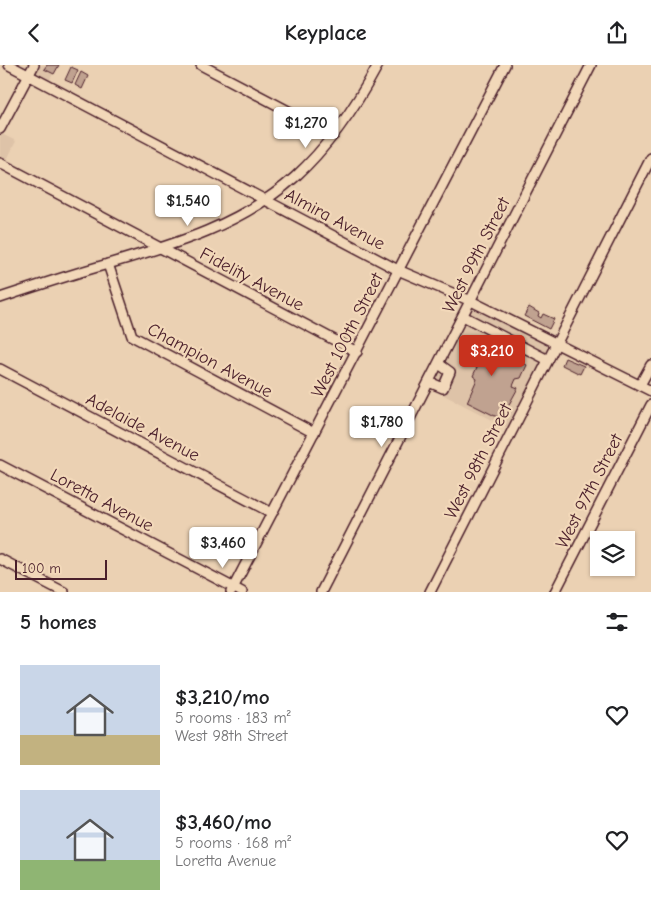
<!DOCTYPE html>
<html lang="en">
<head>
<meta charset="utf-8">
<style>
	:root { --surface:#fff; --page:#f6f6f6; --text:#202124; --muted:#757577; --accent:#c8321e }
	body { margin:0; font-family:"Comic Neue",sans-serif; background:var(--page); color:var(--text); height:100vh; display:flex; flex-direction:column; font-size:19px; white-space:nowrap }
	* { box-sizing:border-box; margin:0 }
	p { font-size:16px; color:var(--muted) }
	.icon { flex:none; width:28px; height:28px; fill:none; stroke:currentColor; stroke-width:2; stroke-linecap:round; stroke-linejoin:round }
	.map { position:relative; height:527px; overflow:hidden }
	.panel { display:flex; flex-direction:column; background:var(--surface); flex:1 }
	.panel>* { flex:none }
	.controls { position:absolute; left:590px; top:466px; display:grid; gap:10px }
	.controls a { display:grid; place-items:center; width:45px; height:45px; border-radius:0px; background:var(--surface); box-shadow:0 1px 4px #0004; font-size:25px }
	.scale { position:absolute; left:15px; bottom:12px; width:92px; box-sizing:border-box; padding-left:5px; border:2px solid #4a1f2b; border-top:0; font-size:14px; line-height:18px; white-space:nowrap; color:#4a1f2b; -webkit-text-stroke:4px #f2d8b9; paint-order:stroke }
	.price { position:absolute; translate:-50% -42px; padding:0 11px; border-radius:5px; background:#fff; color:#222; font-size:16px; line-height:32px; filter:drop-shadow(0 1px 2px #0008) }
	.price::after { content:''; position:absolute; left:50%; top:30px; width:15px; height:11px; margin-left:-8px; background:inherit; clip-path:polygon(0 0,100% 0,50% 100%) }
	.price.on { background:var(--accent); color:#fff }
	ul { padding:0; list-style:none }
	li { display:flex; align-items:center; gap:15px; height:125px; padding:0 20px }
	li span { display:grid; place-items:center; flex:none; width:140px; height:100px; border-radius:0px; color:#555 }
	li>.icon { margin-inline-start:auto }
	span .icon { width:60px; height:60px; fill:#fffc; stroke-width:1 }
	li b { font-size:21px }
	h2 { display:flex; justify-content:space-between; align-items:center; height:60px; padding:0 20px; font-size:21px }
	header { display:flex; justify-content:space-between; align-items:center; height:65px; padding:0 20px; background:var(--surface); font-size:22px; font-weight:700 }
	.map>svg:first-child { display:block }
	.built { fill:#dec3a8 }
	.building { fill:#c0a290; stroke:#4a1f2b }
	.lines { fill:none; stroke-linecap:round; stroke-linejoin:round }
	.minor-casing { stroke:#4a1f2b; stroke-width:12 }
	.minor { stroke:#f2d8b9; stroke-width:9 }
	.labels { text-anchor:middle; stroke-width:4.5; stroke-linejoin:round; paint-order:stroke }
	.street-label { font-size:18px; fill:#4a1f2b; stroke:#f2d8b9 }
</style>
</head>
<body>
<header><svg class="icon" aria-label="back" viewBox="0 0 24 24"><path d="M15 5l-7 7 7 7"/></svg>Keyplace<svg class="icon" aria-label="share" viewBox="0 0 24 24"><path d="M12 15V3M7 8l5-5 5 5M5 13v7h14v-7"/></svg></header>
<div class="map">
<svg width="651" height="527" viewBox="0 0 651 527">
	<rect width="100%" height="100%" fill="#ebd1b3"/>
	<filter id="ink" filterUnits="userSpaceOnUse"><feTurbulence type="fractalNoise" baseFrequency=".02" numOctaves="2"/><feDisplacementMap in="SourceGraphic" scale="10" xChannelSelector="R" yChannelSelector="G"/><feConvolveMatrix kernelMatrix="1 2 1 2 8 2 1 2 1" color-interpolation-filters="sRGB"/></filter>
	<g filter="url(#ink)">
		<!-- built -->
		<g class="built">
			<polygon points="14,0 58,0 48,18"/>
			<polygon points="0,68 16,76 3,103 0,102"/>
			<polygon points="474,243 549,282 508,363 432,324"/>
		</g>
		<!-- building -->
		<g class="building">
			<polygon points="47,0 59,0 54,9 44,4"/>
			<polygon points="71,2 78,5 72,18 65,15"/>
			<polygon points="81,7 88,11 82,24 75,20"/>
			<polygon points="529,242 539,248 538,251 541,253 543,249 554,254 549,264 524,251"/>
			<polygon points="470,273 474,273 527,300 521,313 516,314 513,321 518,323 501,354 467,337 477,314 473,311 477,302 460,293"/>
			<polygon points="565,293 584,301 580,309 562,300"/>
		</g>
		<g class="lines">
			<defs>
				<g id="minor">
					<polyline points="9,0 398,205 471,236 651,326"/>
					<polyline points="201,0 334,70"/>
					<polyline points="0,64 34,0"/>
					<polyline points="0,98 357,287"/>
					<polyline points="108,199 132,271 314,368"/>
					<path d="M0,233C36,221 72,209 108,199C176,179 241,160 295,112C330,80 356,41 378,0"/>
					<polyline points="463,251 548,295"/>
					<polyline points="0,304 272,448"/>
					<polyline points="429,317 443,323 450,307 439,299"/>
					<polyline points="640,320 651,300"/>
					<polyline points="0,400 242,527"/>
					<polyline points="0,494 64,527"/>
					<polyline points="231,527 505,0"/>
					<polyline points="321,527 591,0"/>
					<polyline points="430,527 651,93"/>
					<polyline points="555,527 651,340"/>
				</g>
			</defs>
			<!-- minor casing -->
			<use href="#minor" class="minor-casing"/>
			<!-- minor -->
			<use href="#minor" class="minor"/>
		</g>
	</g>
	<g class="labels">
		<!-- street labels -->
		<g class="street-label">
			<text transform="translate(335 154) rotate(28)" y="6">Almira Avenue</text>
			<text transform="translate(476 190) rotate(-63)" y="6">West 99th Street</text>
			<text transform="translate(252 214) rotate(28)" y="6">Fidelity Avenue</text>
			<text transform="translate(347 270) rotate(-63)" y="6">West 100th Street</text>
			<text transform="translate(210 295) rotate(28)" y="6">Champion Avenue</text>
			<text transform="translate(143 362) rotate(28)" y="6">Adelaide Avenue</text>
			<text transform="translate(478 396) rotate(-63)" y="6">West 98th Street</text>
			<text transform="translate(589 426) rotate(-63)" y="6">West 97th Street</text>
			<text transform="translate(102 435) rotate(28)" y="6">Loretta Avenue</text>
		</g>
	</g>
</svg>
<div class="controls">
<a><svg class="icon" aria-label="layers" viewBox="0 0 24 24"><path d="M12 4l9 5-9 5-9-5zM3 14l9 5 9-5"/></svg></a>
</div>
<div class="scale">100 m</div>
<b class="price" style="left:306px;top:84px">$1,270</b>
<b class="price" style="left:188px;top:162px">$1,540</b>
<b class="price on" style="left:492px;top:312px">$3,210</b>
<b class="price" style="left:382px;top:383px">$1,780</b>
<b class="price" style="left:223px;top:504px">$3,460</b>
</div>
<section class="panel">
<h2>5 homes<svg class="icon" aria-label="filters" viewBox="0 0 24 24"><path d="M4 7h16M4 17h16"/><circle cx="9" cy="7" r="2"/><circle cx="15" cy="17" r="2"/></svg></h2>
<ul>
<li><span style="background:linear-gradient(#c9d6e8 70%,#c2b280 0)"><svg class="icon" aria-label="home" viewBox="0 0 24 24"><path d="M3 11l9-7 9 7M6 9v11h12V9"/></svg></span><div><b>$3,210/mo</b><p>5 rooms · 183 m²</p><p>West 98th Street</p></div><svg class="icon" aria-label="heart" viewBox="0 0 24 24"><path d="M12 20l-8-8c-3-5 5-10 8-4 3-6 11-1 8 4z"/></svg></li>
<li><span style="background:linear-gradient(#c9d6e8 70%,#8fb573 0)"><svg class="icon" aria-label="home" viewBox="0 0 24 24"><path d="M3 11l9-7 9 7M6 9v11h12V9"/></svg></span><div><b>$3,460/mo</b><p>5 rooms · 168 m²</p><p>Loretta Avenue</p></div><svg class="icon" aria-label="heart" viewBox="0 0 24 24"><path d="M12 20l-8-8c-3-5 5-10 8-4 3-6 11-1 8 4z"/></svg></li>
</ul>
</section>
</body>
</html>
